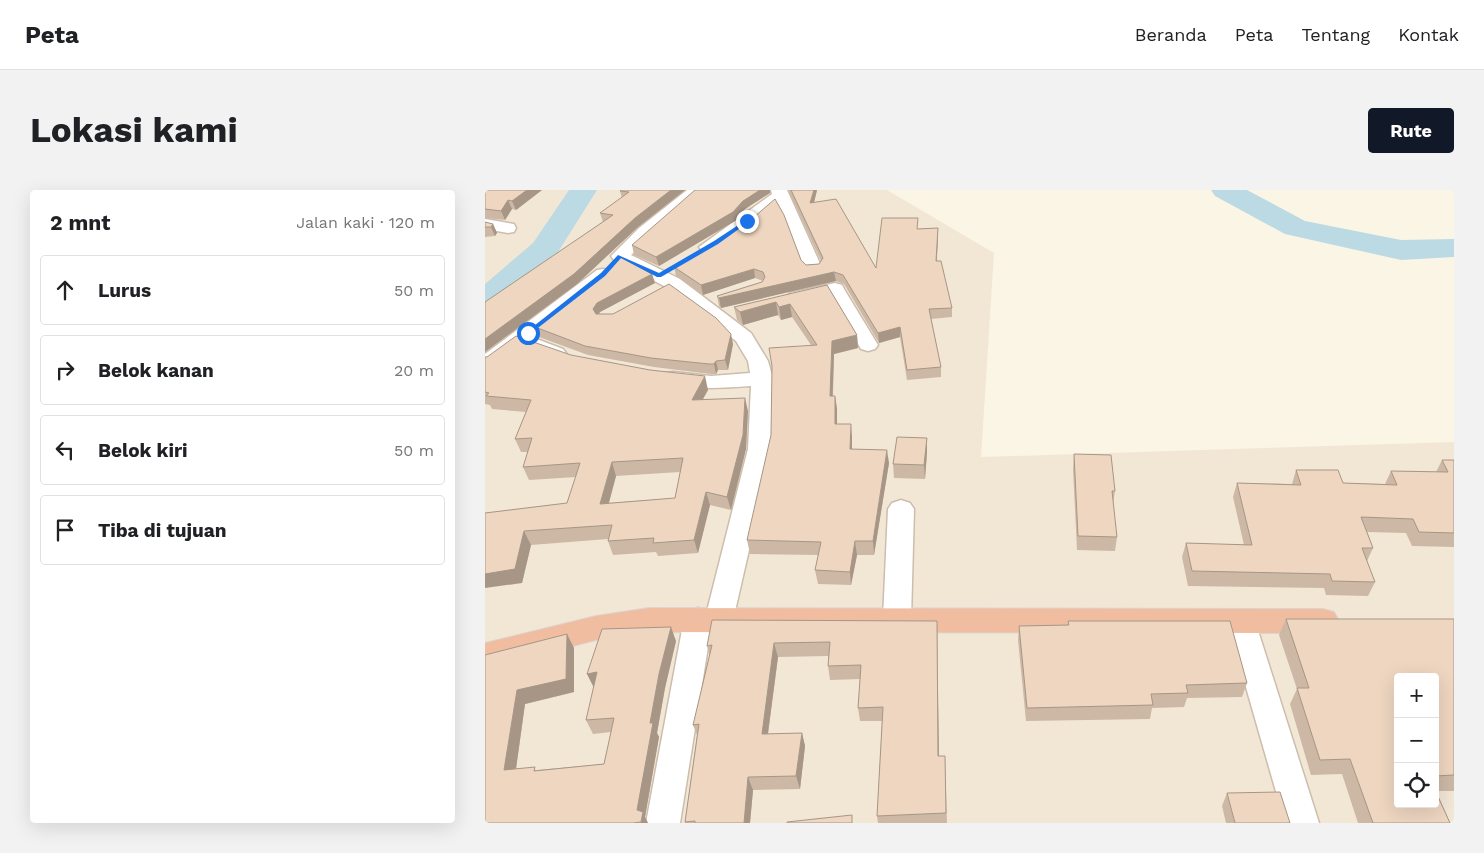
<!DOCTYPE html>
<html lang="id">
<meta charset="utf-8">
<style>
body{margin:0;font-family:"Work Sans",sans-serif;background:#f2f2f2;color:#202124}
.controls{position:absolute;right:15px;bottom:15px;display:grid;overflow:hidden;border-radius:5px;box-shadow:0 5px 20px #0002}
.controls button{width:45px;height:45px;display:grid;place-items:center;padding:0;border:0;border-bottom:1px solid #e0e0e0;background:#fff;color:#202124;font:25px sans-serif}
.stop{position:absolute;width:15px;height:15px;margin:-11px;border:4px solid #1a73e8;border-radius:50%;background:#fff}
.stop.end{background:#1a73e8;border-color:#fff;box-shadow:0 1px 5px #0008}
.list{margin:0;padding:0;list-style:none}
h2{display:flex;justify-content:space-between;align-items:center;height:65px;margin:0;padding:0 20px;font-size:21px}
h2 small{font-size:16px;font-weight:400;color:#757577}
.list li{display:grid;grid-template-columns:32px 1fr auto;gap:15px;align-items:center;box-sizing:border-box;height:70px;margin:0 10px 10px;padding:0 10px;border:1px solid #e0e0e0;border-radius:5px}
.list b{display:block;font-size:19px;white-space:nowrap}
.list em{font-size:16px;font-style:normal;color:#757577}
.icon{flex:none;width:28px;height:28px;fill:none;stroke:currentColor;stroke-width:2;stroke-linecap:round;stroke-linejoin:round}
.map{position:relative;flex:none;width:969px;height:633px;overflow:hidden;border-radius:5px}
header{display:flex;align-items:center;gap:30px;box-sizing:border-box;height:70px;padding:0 25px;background:#fff;border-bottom:1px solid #e0e0e0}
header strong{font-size:24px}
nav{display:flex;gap:28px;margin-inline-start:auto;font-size:18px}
.intro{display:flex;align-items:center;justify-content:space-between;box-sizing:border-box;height:120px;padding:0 30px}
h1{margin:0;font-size:35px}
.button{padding:12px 22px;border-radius:5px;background:#111827;color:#fff;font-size:18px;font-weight:700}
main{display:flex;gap:30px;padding:0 30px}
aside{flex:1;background:#fff;border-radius:5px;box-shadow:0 5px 20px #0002}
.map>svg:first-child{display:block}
.residential{fill:#f2e7d5;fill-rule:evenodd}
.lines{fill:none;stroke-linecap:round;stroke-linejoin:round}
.river{fill:#bcdae3;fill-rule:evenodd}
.street-casing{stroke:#ccbdad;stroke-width:3}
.highway-casing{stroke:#dbd5d1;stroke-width:2}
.street{fill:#fff;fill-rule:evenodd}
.highway{fill:#f1bda1;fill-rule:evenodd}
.wall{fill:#cdb8a5;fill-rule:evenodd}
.shaded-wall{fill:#a79686}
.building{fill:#eed6c0;stroke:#a79686;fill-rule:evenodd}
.route{fill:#1a73e8}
</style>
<header>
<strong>Peta</strong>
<nav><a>Beranda</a><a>Peta</a><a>Tentang</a><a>Kontak</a></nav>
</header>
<div class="intro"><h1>Lokasi kami</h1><a class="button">Rute</a></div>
<main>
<aside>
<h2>2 mnt<small>Jalan kaki · 120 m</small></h2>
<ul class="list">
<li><svg class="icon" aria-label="ahead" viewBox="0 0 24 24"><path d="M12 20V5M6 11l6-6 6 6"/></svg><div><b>Lurus</b></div><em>50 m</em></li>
<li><svg class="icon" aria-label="right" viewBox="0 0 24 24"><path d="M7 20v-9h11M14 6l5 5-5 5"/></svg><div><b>Belok kanan</b></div><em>20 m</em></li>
<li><svg class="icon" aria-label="left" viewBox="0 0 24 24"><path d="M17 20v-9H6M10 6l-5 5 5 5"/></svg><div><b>Belok kiri</b></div><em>50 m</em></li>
<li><svg class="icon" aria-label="arrive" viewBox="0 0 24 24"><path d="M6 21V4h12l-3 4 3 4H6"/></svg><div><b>Tiba di tujuan</b></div></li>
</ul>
</aside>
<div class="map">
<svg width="969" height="633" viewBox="0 0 969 633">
<rect width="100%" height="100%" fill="#fbf5e6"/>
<path class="residential" d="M0,0h402l107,63 -13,204 473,-15v381h-969zM913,487h37v127h-37z"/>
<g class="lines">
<g class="river">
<polygon points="84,0 112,0 70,67 12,119 0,122 0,94 48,53"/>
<polygon points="726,0 762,0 820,31 916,50 969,49 969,67 916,70 800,44 730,6"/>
</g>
<defs>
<g id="street">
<path d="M202,0h18l-74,65 49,24 71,54 17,28 5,18 -1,70 -39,171 -4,8 -10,3 -8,-3 -31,195h-34l38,-204 4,-8 10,-3 9,3 41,-162 3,-63c-29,2 -57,4 -86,-3l-3,-5 3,-5 8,-1 38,4 39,-3 -2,-12 -12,-20 -70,-54 -52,-27 -3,-4 28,-28z"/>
<polygon points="286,0 302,0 337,78 334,82 322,82 319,78 302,33 292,15 273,29 263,40 229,61 217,61 214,57 287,4"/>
<polygon points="0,29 29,34 31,38 29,42 23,43 0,39"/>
<polygon points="118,79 124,80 127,84 124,88 49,148 78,159 81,163 78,167 71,169 35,157 7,178 0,180 0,164 112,80"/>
<polygon points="350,93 357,95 359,99 393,155 390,159 383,161 376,159 345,106 312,113 305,111 303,107 305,103"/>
<polygon points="416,310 425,313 429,319 426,429 422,437 412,440 402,437 398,429 403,319 407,313"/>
<polygon points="756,420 766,423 770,431 834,633 800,633 742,431 746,423"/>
</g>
<polygon id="highway" points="164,418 838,419 849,422 854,431 849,440 838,443 164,442 111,450 0,479 0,453 111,426"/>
</defs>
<use href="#street" class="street-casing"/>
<use href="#highway" class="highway-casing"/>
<use href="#street" class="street"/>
<use href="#highway" class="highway"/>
</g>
<g class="wall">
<polygon points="0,0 57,0 31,20 27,19 20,30 0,28"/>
<polygon points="136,0 200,0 153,37 92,94 0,162 0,112 118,32 115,23 137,8 135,1"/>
<polygon points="303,0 332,0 329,12 391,78 433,39 453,38 452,71 467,118 467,127 446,129 456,177 456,187 422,190 415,147 394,153 359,94 351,91 236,118 234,116 232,106 277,92 278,91 270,88 218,105 191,86 189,77 316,70 321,75 334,74 336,71"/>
<polygon points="285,3 260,19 250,31 174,76 149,65 147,55"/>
<polygon points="0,32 8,34 12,43 10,46 0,47"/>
<polygon points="167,84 170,93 115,122 114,124 248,154 243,180 233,180 231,184 226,184 169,177 103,165 54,147 50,137"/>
<polygon points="342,95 372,145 373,158 349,164 348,206 350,206 352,219 352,234 367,247 367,259 404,273 389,365 372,365 366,395 333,394 330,380 333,365 265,364 262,350 326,155 307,127 296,130 293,125 258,135 252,130 249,117"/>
<path d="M86,165l137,35 -5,9 45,12 -2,38 -15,61 -21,-5 -12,48 -40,3 -2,-4 -43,3 -5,-14v-2l-77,6 -9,38 -37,-70 82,-10 9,-26 -47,3 -6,-13 5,-15h-7l-6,-13 11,-27 -34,-3 -2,-4 -5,-1v-47zM195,282l-5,26 -66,5 7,-27z"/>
<polygon points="442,248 442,262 440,289 409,288 408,274"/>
<polygon points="589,264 630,301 628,314 632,347 630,361 592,360 588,279"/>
<polygon points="957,270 969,270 969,357 927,356 921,343 882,342 888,358 882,371 890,392 883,406 841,405 839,398 703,396 697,367 701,353 759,355 748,307 752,293 807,294 811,280 858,293 900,294 906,281 951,282"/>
<path d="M801,429h168v172h-18l14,32h-92l-16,-49 -31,1 -21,-71 7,-15 -18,-54zM913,487h37v127z"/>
<polygon points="452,431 454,566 460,566 462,633 393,633 392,626 397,531 375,531 373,518 375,489 345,490 343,476 343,466 293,467 283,544 317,543 320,556 315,599 268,600 265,633 200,633 200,632 212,545 208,535 225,466 222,456"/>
<polygon points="583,431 762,493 757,507 702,508 699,517 667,518 665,529 541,531 533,450 534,436 583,435"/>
<polygon points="82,444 89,458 89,502 40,514 31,579 52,580 119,574 126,542 108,544 101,530 109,497 102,484 191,451 180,498 172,543 174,547 160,627 163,633 0,633 0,465"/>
<polygon points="742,603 805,633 741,633 737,616"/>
</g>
<g class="shaded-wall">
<polygon points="42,0 57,0 31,20 27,11"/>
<polygon points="186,0 200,0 153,37 92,94 0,162 0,149 150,28"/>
<polygon points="275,0 285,0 285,3 260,19 250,31 174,76 171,67"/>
<polygon points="329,0 332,0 327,21 325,13"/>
<polygon points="23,10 27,19 20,30 16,21"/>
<polygon points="8,34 12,43 10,46 6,37"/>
<polygon points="453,38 453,48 451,80 451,71"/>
<polygon points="269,79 270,88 218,105 216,95"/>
<polygon points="349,82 351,91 236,118 234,108"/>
<polygon points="167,84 170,93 115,122 111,128 108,119 112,113"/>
<polygon points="291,112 293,125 258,135 255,122"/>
<polygon points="305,114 307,127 296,130 294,117"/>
<polygon points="415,137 415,147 394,153 393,143"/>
<polygon points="246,144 248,154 243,180 240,170"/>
<polygon points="372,145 373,158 349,164 347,220 345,206 347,151"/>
<polygon points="231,171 233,180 231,184 229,174"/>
<polygon points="220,186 223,200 210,223 207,210"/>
<polygon points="350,206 352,219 352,248 350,234"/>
<polygon points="260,208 263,221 261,259 246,320 242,307"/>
<polygon points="366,234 367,247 367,273 365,259"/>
<polygon points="442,248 442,262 440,289 439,275"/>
<polygon points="402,260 404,273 389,365 388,351"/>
<polygon points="127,272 131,286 120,327 115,314"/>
<polygon points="221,302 225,315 213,363 209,350"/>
<polygon points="39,341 46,355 37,393 0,398 0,384"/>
<polygon points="370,351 372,365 366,395 365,382"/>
<polygon points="452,431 452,445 454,580 453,566"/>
<polygon points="186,437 191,451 180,498 172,543 174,547 160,627 163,633 156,633 152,620 165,533 174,484"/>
<polygon points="82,444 89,458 89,502 40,514 29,593 19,580 32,500"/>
<polygon points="289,453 293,467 281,558 277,544"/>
<polygon points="112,482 109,498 102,484"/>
<polygon points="317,543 320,556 315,599 311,586"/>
<polygon points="263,587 268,600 265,633 259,633"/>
</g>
<g class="building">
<polygon points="0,0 42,0 27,11 23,10 16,21 0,19"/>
<polygon points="136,0 186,0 150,28 89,84 0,149 0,112 128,25 115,23 144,2 135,1"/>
<polygon points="210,0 275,0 258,11 248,22 171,67 147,55"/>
<polygon points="306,0 329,0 325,13 351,9 391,78 397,28 433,28 432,39 453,38 451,71 456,71 467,118 444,119 456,177 422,180 415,137 393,143 358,85 349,82 234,108 232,106 277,92 280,87 278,82 269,79 216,95 189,77 262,33 290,9 299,25 316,70 321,75 334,74 338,68"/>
<polygon points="0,32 8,34 6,37 0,37"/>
<polygon points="135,67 167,84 112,113 108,119 111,124 128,124 184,94 231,128 246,144 240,170 231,171 229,174 224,174 166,168 100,156 50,137 105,95"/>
<polygon points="342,95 372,145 347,151 345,206 350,206 350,234 366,234 365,259 402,260 388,351 370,351 365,382 330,380 336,352 262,350 286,245 287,176 284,158 332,155 305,114 294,117 291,112 255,122 249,117"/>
<path d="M31,146l55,19 79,15 55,6 -13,24 53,-2 -2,37 -16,62 -21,-5 -12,48 -41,3 1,-5 -46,3 4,-16 -88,6 -9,38 -30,5v-61l82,-10 13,-40 -57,4 9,-29 -17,1 16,-39 -45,-4 3,-3 -4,-1v-35h2zM198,268l-8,40 -75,6 12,-42z"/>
<polygon points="412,247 442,248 439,275 408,274"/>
<polygon points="589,264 626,265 630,301 627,301 632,347 593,346"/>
<polygon points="957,270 969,270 969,343 934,342 928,329 876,327 888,358 877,358 890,392 847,391 845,384 707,381 701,353 767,355 752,293 816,295 811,280 853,280 858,293 912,295 906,281 963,282"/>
<polygon points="801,429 969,429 969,585 950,586 950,487 913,487 913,614 950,614 950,600 965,633 888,633 865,569 835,570 812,498 824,498"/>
<polygon points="227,430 452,431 453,566 460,566 461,623 392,626 398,517 373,518 376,475 343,476 345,452 289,453 277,544 317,543 311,586 263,587 259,633 210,633 210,631 200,632 214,534 208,535 227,455 222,456"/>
<polygon points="583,431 745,431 762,493 701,495 703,503 666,504 668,515 542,518 534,436 584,435"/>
<polygon points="186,437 174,484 165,533 168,533 152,620 158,622 156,632 148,633 0,633 0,465 82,444 81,489 32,500 19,580 50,577 49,581 119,574 129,528 101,530 112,482 102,484 117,439"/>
<polygon points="795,602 805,633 750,633 742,603"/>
<polygon points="367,625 367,633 302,633 302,632"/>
</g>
<polygon class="route" points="261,30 265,31 233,54 176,87 172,87 136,68 120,86 45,144 40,143 116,83 133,65 174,83 229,51"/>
</svg>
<div class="controls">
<button>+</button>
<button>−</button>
<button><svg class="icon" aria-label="locate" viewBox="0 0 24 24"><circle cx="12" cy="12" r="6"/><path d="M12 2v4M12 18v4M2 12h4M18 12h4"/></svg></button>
</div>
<div class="stop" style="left:43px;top:143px"></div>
<div class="stop end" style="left:262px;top:31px"></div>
</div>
</main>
